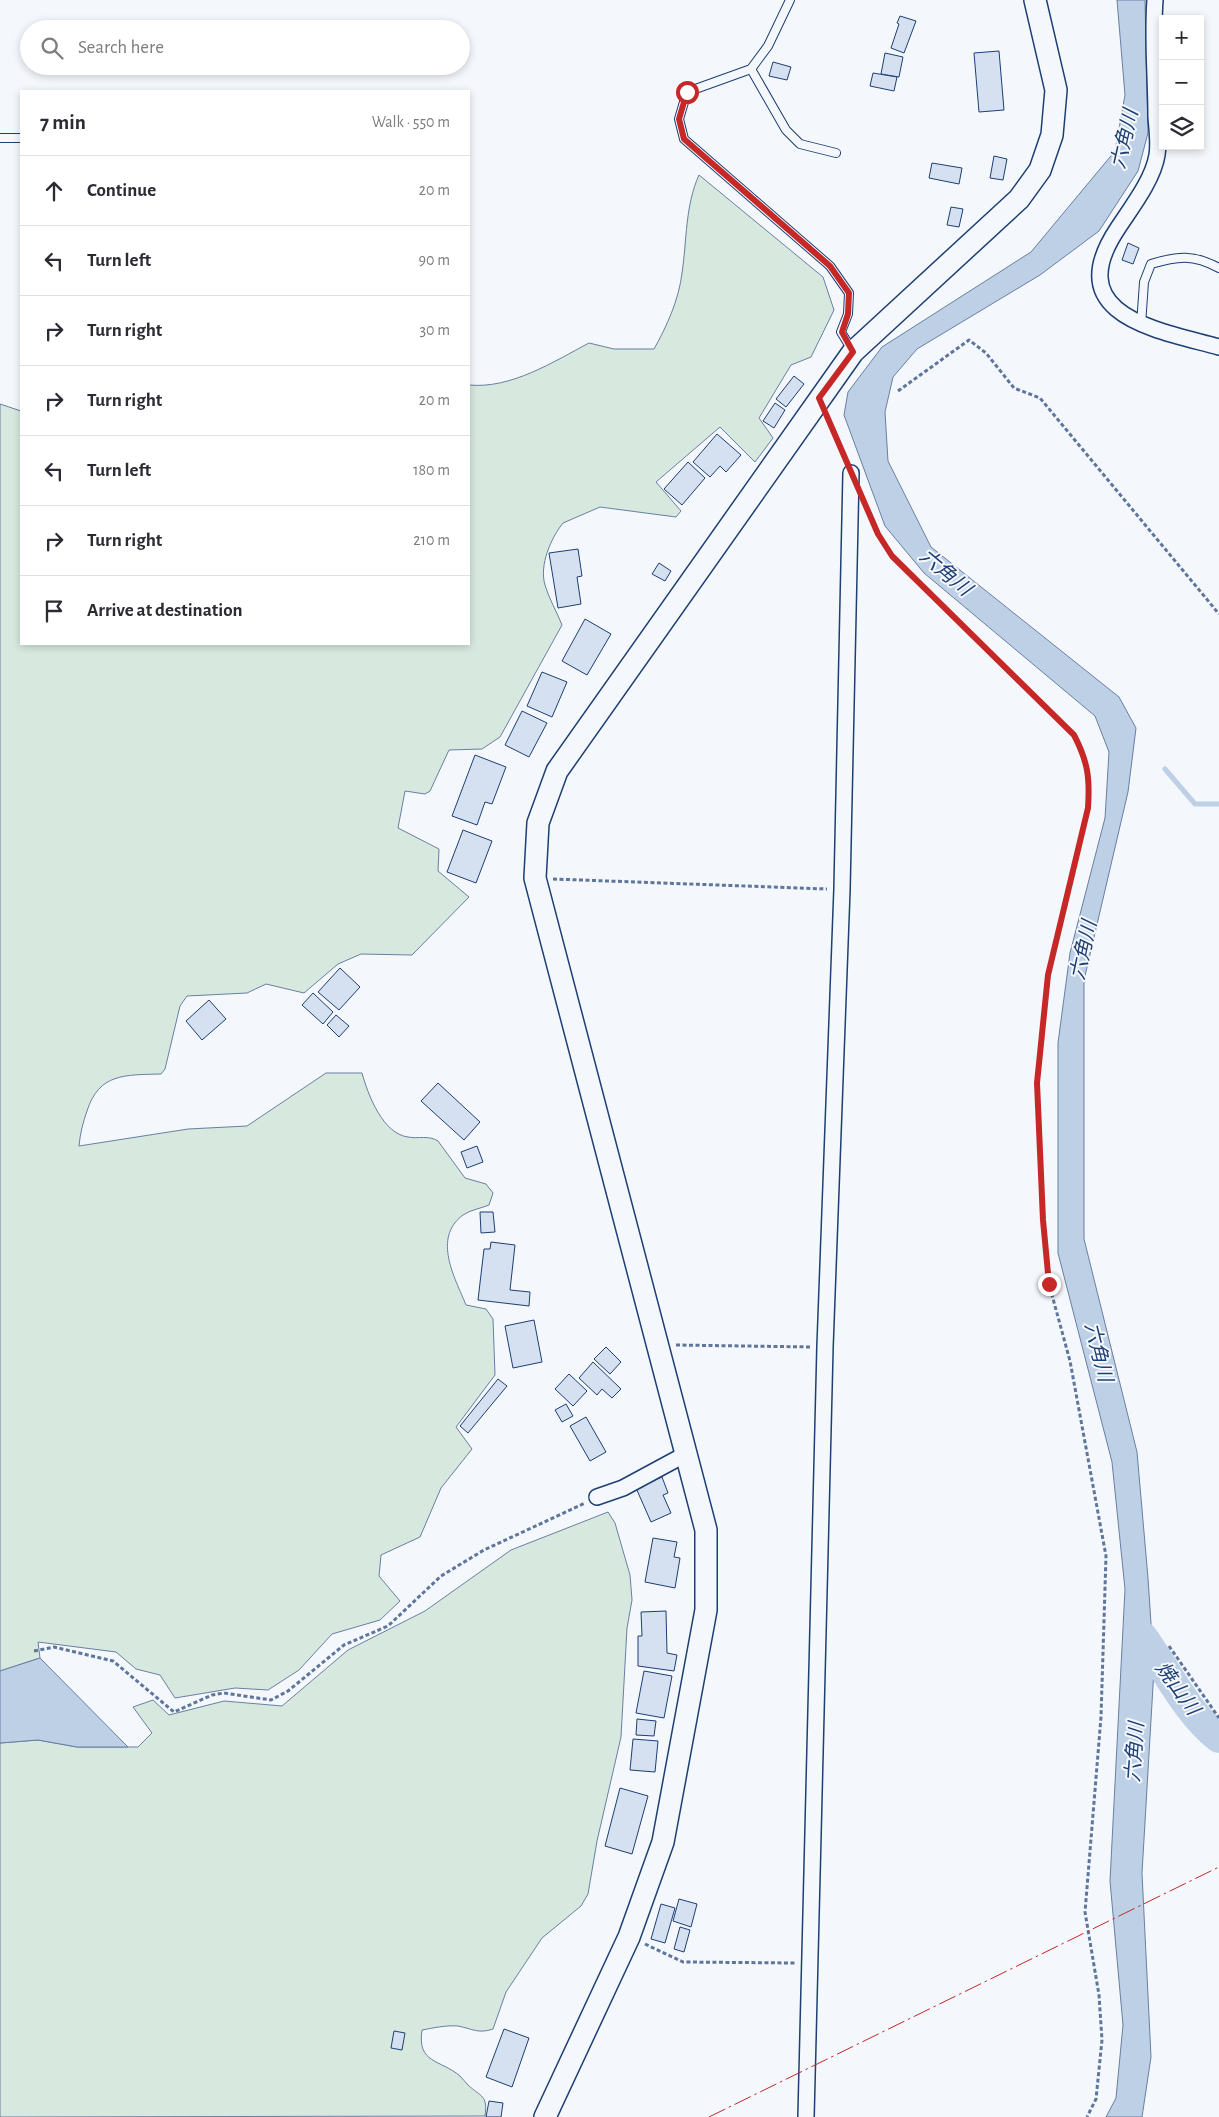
<!DOCTYPE html>
<meta charset="utf-8">
<style>
body{margin:0;font-family:"Alegreya Sans","Noto Sans JP",sans-serif;background:#f7f7f7;color:#2b2b33}
.controls{position:absolute;right:15px;top:15px;display:grid;overflow:hidden;border-radius:0px;box-shadow:0 2px 8px #0003}
.controls button{width:45px;height:45px;display:grid;place-items:center;padding:0;border:0;border-bottom:1px solid #e1e1e2;background:#fff;color:#2b2b33;font:25px sans-serif}
.stop{position:absolute;width:15px;height:15px;margin:-11px;border:4px solid #c62828;border-radius:50%;background:#fff}
.stop.end{background:#c62828;border-color:#fff;box-shadow:0 1px 5px #0008}
.list{margin:0;padding:0;list-style:none}
h2{display:flex;justify-content:space-between;align-items:center;height:65px;margin:0;padding:0 20px;font-size:21px}
h2 small{font-size:16px;font-weight:400;color:#7c7c81}
.list li{display:grid;grid-template-columns:32px 1fr auto;gap:15px;align-items:center;box-sizing:border-box;height:70px;padding:0 20px;border-top:1px solid #e1e1e2}
.list b{display:block;font-size:19px;white-space:nowrap}
.list em{font-size:16px;font-style:normal;color:#7c7c81}
.icon{flex:none;width:28px;height:28px;fill:none;stroke:currentColor;stroke-width:2;stroke-linecap:round;stroke-linejoin:round}
.map{position:relative;flex:none;width:1219px;height:2117px;overflow:hidden}
.search{position:absolute;background:#fff;box-shadow:0 2px 8px #0003;left:20px;top:20px;width:450px;height:55px;display:flex;align-items:center;gap:12px;box-sizing:border-box;padding:0 18px;border-radius:28px;color:#7c7c81;font-size:19px}
.panel{position:absolute;background:#fff;box-shadow:0 2px 8px #0003;left:20px;top:90px;width:450px;height:555px;border-radius:0px}
.map>svg:first-child{display:block}
.green{fill:#d7e8df;stroke:#687fa3}
.water{fill:#bed0e5;stroke:#687fa3}
.lines{fill:none;stroke-linecap:round;stroke-linejoin:round}
.stream{stroke:#bed0e5;stroke-width:5}
.river{stroke:#bed0e5;stroke-width:30}
.building{fill:#d5e0f0;stroke:#1d3f73}
.lane-casing{stroke:#1d3f73;stroke-width:10}
.street-casing{stroke:#1d3f73;stroke-width:18}
.secondary-casing{stroke:#1d3f73;stroke-width:24}
.path{stroke:#5e769c;stroke-width:3;stroke-dasharray:4 2.5;stroke-linecap:butt}
.lane{stroke:#f4f7fb;stroke-width:8}
.street{stroke:#f4f7fb;stroke-width:15}
.secondary{stroke:#f4f7fb;stroke-width:21}
.power{stroke:#c62828;stroke-width:1;stroke-dasharray:18 4 2.5 4;stroke-linecap:butt}
.route{stroke:#c62828;stroke-width:6}
.labels{text-anchor:middle;stroke-width:4;stroke-linejoin:round;paint-order:stroke}
.water-label{font-size:20px;font-style:italic;fill:#1d3f73;stroke:#f4f7fb}
</style>
<div class="map">
<svg width="1219" height="2117" viewBox="0 0 1219 2117">
<rect width="100%" height="100%" fill="#f4f7fb"/>
<g class="green">
<path d="M699,175l124,102 11,33 -23,47 -20,8 -32,53 14,20 -18,24 -35,-35 -64,55 25,29 -5,6 -76,-10 -37,16c-12,15 -24,42 -18,62 4,14 12,27 17,40l-62,112 -18,12 -33,1 -19,41 -5,3 -20,-3 -7,37 41,21 -1,22 31,26 -57,58 -51,-1 -23,10 -34,29 -38,-9 -19,9 -60,3 -7,10 -15,63 -4,5c-36,1 -62,-1 -74,37 -4,11 -7,23 -8,35l109,-17 59,-3 79,-53h36c6,22 21,61 46,64 10,2 21,-2 30,4l27,37 21,6 7,9 -4,12c-7,3 -19,5 -26,10 -31,23 -8,63 3,90l20,4 7,10 2,56 -39,52 16,22 -31,39 -21,49 -39,18 -2,21 21,25 -20,19 -48,14 -33,36 -31,20 -33,-2 -60,10 -15,-23 -24,-6 -20,-17 -78,-10 2,16 -40,13v-1267l21,7v233h448v-259c42,4 84,-23 120,-42l25,6h40c13,-23 25,-50 28,-76 5,-33 3,-67 17,-98z"/>
<path d="M608,1512l7,11 15,52 2,25 -5,28 -6,109 -24,104 -9,53 -7,12 -39,32 -36,54 -13,37c-15,5 -20,0 -35,-3 -12,-1 -25,2 -36,4 -5,34 18,29 38,46 3,3 5,6 8,9 13,12 20,10 17,31l-485,1v-374l38,-3 39,7h61l14,-14 -19,-26 20,-7 16,15 55,-14 58,5 66,-56 77,-39 86,-61z"/>
</g>
<g class="water">
<polygon points="1117,0 1145,0 1148,133 1138,171 1099,231 1040,275 917,349 893,377 885,412 888,461 931,547 1119,697 1136,728 1128,792 1084,980 1084,1239 1137,1452 1148,1578 1154,1669 1142,1873 1151,2057 1142,2117 1106,2117 1116,2098 1123,2025 1110,1881 1125,1589 1112,1462 1058,1253 1058,1043 1070,953 1105,818 1109,752 1095,716 924,573 885,526 844,415 848,392 882,347 1031,252 1115,151 1125,95"/>
<polygon points="40,1658 128,1747 77,1747 38,1740 0,1743 0,1671"/>
</g>
<g class="lines">
<polyline class="stream" points="1165,769 1195,804 1219,804"/>
<path class="river" d="M1142,1636c25,34 43,75 77,102"/>
</g>
<g class="building">
<polygon points="900,16 916,21 904,53 891,48 899,24 897,23"/>
<polygon points="999,51 1004,110 979,112 974,53"/>
<polygon points="885,53 903,57 899,77 881,74"/>
<polygon points="773,62 791,67 787,80 769,76"/>
<polygon points="873,73 897,77 894,91 870,86"/>
<polygon points="994,156 1007,159 1003,180 990,178"/>
<polygon points="932,163 962,168 959,184 929,178"/>
<polygon points="951,207 963,209 959,227 947,225"/>
<polygon points="1128,243 1139,248 1133,264 1122,260"/>
<polygon points="794,376 804,384 786,407 776,399"/>
<polygon points="775,403 785,410 774,428 763,421"/>
<polygon points="717,434 741,455 726,472 720,466 710,477 693,462"/>
<polygon points="688,462 705,478 682,505 664,489"/>
<polygon points="578,549 582,576 577,577 581,604 558,608 549,553"/>
<polygon points="659,563 671,571 665,581 652,574"/>
<polygon points="585,619 611,634 587,675 562,661"/>
<polygon points="542,672 567,682 552,717 527,706"/>
<polygon points="522,711 547,723 529,757 505,745"/>
<polygon points="475,755 506,767 492,804 485,802 477,825 452,816"/>
<polygon points="463,830 492,841 476,883 447,872"/>
<polygon points="340,968 360,987 339,1010 318,992"/>
<polygon points="313,993 333,1012 323,1024 302,1005"/>
<polygon points="209,1000 226,1019 202,1040 186,1021"/>
<polygon points="336,1015 349,1026 339,1037 327,1025"/>
<polygon points="438,1083 480,1122 464,1140 421,1101"/>
<polygon points="477,1146 483,1162 467,1168 461,1152"/>
<polygon points="480,1212 493,1212 495,1232 481,1233"/>
<polygon points="491,1242 515,1245 510,1290 530,1292 529,1306 478,1300 484,1249 490,1249"/>
<polygon points="534,1320 542,1362 513,1368 505,1326"/>
<polygon points="606,1347 621,1362 610,1374 594,1359"/>
<polygon points="593,1362 621,1389 612,1398 602,1389 597,1395 579,1378"/>
<polygon points="569,1374 587,1391 573,1406 555,1389"/>
<polygon points="498,1379 507,1386 468,1433 460,1426"/>
<polygon points="566,1404 573,1416 562,1422 555,1410"/>
<polygon points="586,1417 606,1452 590,1461 570,1426"/>
<polygon points="662,1477 668,1493 663,1495 671,1513 651,1522 636,1488"/>
<polygon points="653,1538 677,1542 674,1557 680,1558 675,1588 645,1582"/>
<polygon points="666,1611 667,1653 677,1655 674,1671 638,1666 638,1636 642,1636 641,1612"/>
<polygon points="644,1671 672,1676 664,1718 636,1713"/>
<polygon points="637,1719 656,1721 654,1736 636,1735"/>
<polygon points="633,1739 658,1741 655,1772 630,1770"/>
<polygon points="620,1788 648,1796 632,1854 605,1846"/>
<polygon points="679,1899 697,1904 691,1927 673,1921"/>
<polygon points="661,1904 675,1908 665,1943 651,1939"/>
<polygon points="680,1927 690,1930 684,1952 674,1949"/>
<polygon points="504,2029 529,2038 512,2087 486,2077"/>
<polygon points="394,2031 405,2033 402,2050 391,2048"/>
<polygon points="489,2101 503,2103 501,2117 486,2117"/>
</g>
<g class="lines">
<defs>
<g id="lane">
<polyline points="790,0 768,46 751,69 687,92 679,119 684,139 830,266 849,293 848,314 841,332 852,350"/>
<polyline points="751,69 786,130 800,144 836,153"/>
<polyline points="0,138 21,138"/>
<path d="M1141,325l3,-43 7,-18c27,-8 42,-10 68,4"/>
</g>
<g id="street">
<path d="M1155,0c-3,38 1,79 1,117 1,12 3,27 1,38 -4,25 -26,53 -39,73 -59,88 40,102 101,119"/>
<polyline points="597,1497 623,1488 686,1454"/>
<polyline points="806,2117 825,1347 842,889 851,473"/>
</g>
<polyline id="secondary" points="545,2117 629,1937 663,1842 706,1610 706,1530 535,878 538,823 557,771 853,352 1019,199 1040,170 1052,135 1056,90 1035,0"/>
</defs>
<use href="#lane" class="lane-casing"/>
<use href="#street" class="street-casing"/>
<use href="#secondary" class="secondary-casing"/>
<g class="path">
<polyline points="898,391 969,340 986,353 1014,388 1040,398 1219,614"/>
<polyline points="828,418 845,461"/>
<path d="M866,508l11,26 15,22 183,179c13,27 15,43 13,74l-39,166 -12,108 6,137 6,64 21,77 36,195 -5,161 -16,195 14,83 3,45 -6,59 -9,18"/>
<polyline points="553,879 827,889"/>
<polyline points="676,1345 812,1347"/>
<polyline points="1169,1646 1219,1718"/>
<polyline points="34,1651 54,1647 113,1661 174,1712 212,1695 224,1693 271,1700 288,1691 344,1645 388,1626 441,1576 484,1550 585,1503"/>
<polyline points="645,1944 683,1962 795,1963"/>
</g>
<use href="#lane" class="lane"/>
<use href="#street" class="street"/>
<use href="#secondary" class="secondary"/>
<polyline class="power" points="709,2117 1219,1867"/>
</g>
<g class="lines">
<path class="route" d="M687,92l-8,27 5,20 146,127 19,27 -1,21 -6,18 11,20 -34,46 59,136 14,22 182,179c14,27 16,43 14,73l-40,167 -11,108 6,137 6,64"/>
</g>
<g class="labels">
<g class="water-label">
<text transform="translate(1124 139) rotate(-77)" y="7">六角川</text>
<text transform="translate(946 572) rotate(40)" y="7">六角川</text>
<text transform="translate(1083 950) rotate(-78)" y="7">六角川</text>
<text transform="translate(1099 1352) rotate(76)" y="7">六角川</text>
<text transform="translate(1178 1688) rotate(54)" y="7">焼山川</text>
<text transform="translate(1134 1752) rotate(-86)" y="7">六角川</text>
</g>
</g>
</svg>
<div class="controls">
<button>+</button>
<button>−</button>
<button><svg class="icon" aria-label="layers" viewBox="0 0 24 24"><path d="M12 4l9 5-9 5-9-5zM3 14l9 5 9-5"/></svg></button>
</div>
<div class="stop" style="left:687px;top:92px"></div>
<div class="stop end" style="left:1049px;top:1284px"></div>
<div class="search"><svg class="icon" aria-label="search" viewBox="0 0 24 24"><circle cx="10" cy="10" r="6"/><path d="M15 15l6 6"/></svg>Search here</div>
<section class="panel">
<h2>7 min<small>Walk · 550 m</small></h2>
<ul class="list">
<li><svg class="icon" aria-label="ahead" viewBox="0 0 24 24"><path d="M12 20V5M6 11l6-6 6 6"/></svg><div><b>Continue</b></div><em>20 m</em></li>
<li><svg class="icon" aria-label="left" viewBox="0 0 24 24"><path d="M17 20v-9H6M10 6l-5 5 5 5"/></svg><div><b>Turn left</b></div><em>90 m</em></li>
<li><svg class="icon" aria-label="right" viewBox="0 0 24 24"><path d="M7 20v-9h11M14 6l5 5-5 5"/></svg><div><b>Turn right</b></div><em>30 m</em></li>
<li><svg class="icon" aria-label="right" viewBox="0 0 24 24"><path d="M7 20v-9h11M14 6l5 5-5 5"/></svg><div><b>Turn right</b></div><em>20 m</em></li>
<li><svg class="icon" aria-label="left" viewBox="0 0 24 24"><path d="M17 20v-9H6M10 6l-5 5 5 5"/></svg><div><b>Turn left</b></div><em>180 m</em></li>
<li><svg class="icon" aria-label="right" viewBox="0 0 24 24"><path d="M7 20v-9h11M14 6l5 5-5 5"/></svg><div><b>Turn right</b></div><em>210 m</em></li>
<li><svg class="icon" aria-label="arrive" viewBox="0 0 24 24"><path d="M6 21V4h12l-3 4 3 4H6"/></svg><div><b>Arrive at destination</b></div></li>
</ul>
</section>
</div>
